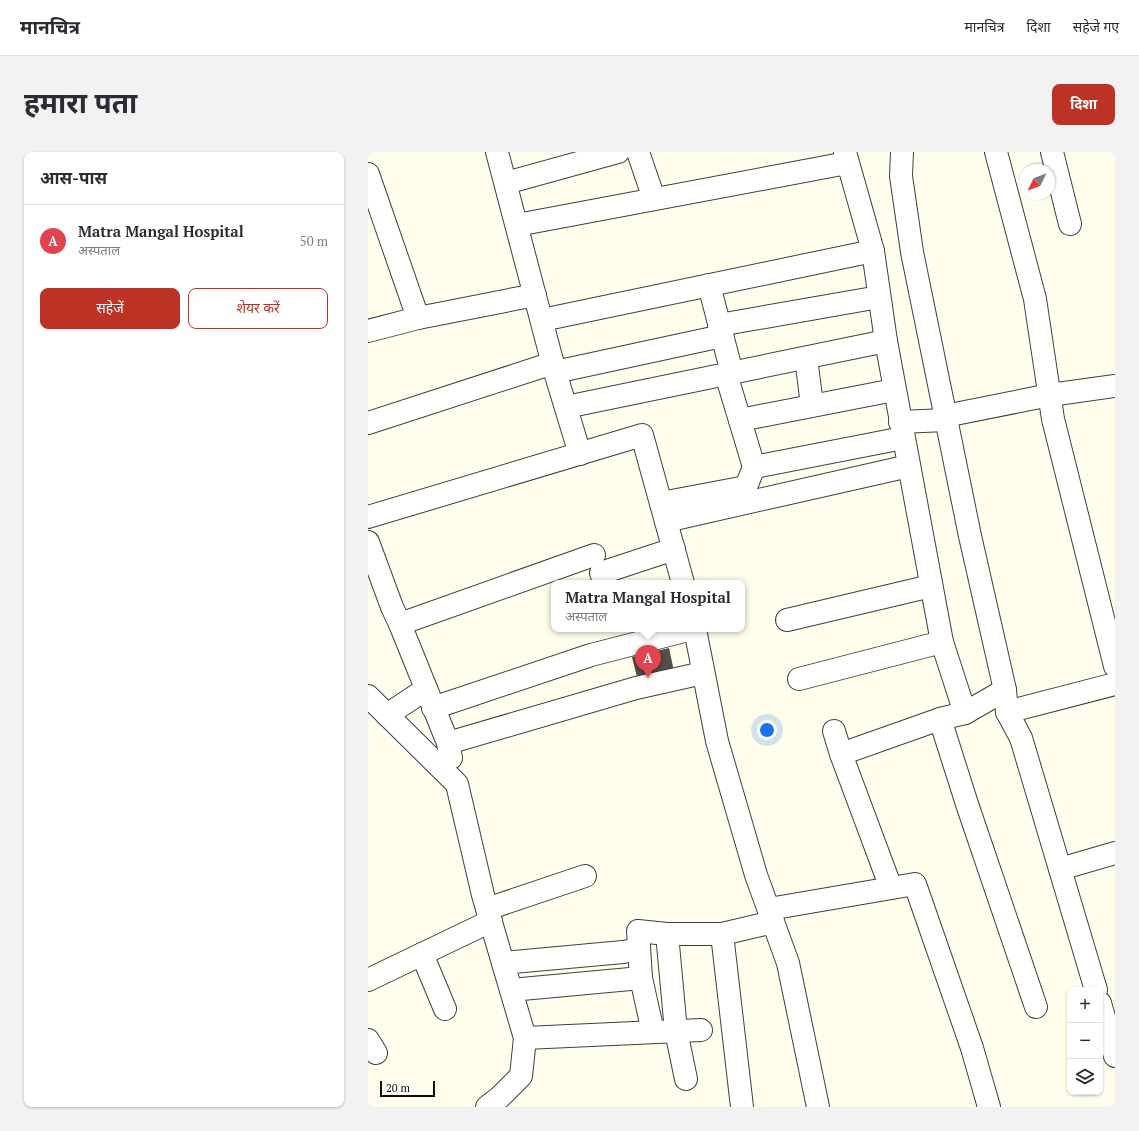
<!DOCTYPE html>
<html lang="hi">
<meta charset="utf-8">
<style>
body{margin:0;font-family:"PT Serif","Noto Sans Devanagari",serif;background:#f2f2f3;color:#2b2b33}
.controls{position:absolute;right:12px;bottom:12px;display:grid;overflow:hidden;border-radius:8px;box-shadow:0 1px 3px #0004}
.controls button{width:36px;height:36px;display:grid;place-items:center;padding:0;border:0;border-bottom:1px solid #e1e1e2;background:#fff;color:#2b2b33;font:20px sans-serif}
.compass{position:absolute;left:651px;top:12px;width:36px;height:36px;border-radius:50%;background:#fff;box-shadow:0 1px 3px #0004;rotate:227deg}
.scale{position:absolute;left:12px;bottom:10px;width:55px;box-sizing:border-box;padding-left:4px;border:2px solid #0c0c0c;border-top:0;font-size:11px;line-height:14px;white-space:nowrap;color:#0c0c0c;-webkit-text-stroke:3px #fff;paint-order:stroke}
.you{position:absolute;left:399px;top:578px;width:14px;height:14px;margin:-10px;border:3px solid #fff;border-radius:50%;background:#1a73e8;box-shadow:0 0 0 6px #1a73e833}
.badge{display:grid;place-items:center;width:26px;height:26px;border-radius:50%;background:#bc3325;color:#fff;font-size:13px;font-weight:700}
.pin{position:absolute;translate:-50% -33px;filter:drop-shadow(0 1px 2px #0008)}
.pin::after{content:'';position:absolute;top:21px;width:14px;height:12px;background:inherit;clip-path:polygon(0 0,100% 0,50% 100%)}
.popup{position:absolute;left:183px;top:428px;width:194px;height:52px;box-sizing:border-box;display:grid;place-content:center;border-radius:8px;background:#fff;filter:drop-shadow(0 1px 3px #0005);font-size:13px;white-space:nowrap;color:#7c7c81}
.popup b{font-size:15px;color:#2b2b33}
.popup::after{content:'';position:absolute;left:50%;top:100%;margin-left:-8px;border:8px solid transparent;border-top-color:#fff}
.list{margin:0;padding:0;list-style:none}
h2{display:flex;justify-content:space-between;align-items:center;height:52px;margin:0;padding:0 16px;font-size:17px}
h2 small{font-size:13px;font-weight:400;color:#7c7c81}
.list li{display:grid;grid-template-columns:26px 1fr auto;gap:12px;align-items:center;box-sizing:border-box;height:72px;padding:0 16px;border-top:1px solid #e1e1e2}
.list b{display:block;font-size:15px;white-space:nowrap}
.list p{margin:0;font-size:13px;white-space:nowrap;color:#7c7c81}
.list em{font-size:13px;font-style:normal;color:#7c7c81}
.actions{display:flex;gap:8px;padding:12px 16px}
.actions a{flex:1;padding:9px 0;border:1px solid #bc3325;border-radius:8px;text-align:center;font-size:14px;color:#bc3325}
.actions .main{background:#bc3325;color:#fff}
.icon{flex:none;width:22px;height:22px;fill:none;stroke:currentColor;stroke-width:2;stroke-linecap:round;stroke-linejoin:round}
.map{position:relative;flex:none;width:747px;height:955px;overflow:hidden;border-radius:8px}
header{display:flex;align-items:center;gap:24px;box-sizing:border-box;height:56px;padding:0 20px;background:#fff;border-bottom:1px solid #e1e1e2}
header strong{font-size:19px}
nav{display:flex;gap:22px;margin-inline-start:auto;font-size:14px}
.intro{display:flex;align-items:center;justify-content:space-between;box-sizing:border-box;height:96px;padding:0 24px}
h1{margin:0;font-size:28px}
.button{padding:10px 18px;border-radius:8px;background:#bc3325;color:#fff;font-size:14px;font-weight:700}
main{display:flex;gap:24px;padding:0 24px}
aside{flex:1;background:#fff;border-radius:8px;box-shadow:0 1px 3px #0004}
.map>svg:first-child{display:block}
.building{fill:#554f49}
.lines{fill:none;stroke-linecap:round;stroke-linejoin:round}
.street-casing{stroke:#3f3f3f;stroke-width:24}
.street{stroke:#fff;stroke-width:22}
</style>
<header>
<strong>मानचित्र</strong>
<nav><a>मानचित्र</a><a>दिशा</a><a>सहेजे गए</a></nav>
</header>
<div class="intro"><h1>हमारा पता</h1><a class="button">दिशा</a></div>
<main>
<aside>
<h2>आस-पास<small></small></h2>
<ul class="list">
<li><span class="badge" style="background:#e0444e">A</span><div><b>Matra Mangal Hospital</b><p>अस्पताल</p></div><em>50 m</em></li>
</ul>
<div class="actions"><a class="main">सहेजें</a><a>शेयर करें</a></div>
</aside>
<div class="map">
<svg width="747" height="955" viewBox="0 0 747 955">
<rect width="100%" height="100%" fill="#fffeec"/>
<polygon class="building" points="301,496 307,524 271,533 264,505"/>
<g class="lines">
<defs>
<g id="street">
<polyline points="129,0 187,220 212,302"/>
<polyline points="270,0 286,47"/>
<polyline points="534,0 533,24 544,100 602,384 637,538 639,560 653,586 728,838"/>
<polyline points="628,0 667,147 685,267 747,514"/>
<polyline points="684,0 702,72"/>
<polyline points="0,22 50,166"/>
<polyline points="138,31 250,0"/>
<polyline points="149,73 479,11"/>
<polyline points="341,133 364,221"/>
<polyline points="174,168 505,99"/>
<polyline points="351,173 511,145"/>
<polyline points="0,179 50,166 167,143"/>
<polyline points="438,206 444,253"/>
<polyline points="187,220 354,184"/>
<polyline points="358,222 386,315"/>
<polyline points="198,255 518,189"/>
<polyline points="577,264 682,243 747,234"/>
<polyline points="372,268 526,238"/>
<polyline points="532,270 578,268"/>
<polyline points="0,271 185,211"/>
<polyline points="293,351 378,335 386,315 535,286"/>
<polyline points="0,365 274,283 315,431"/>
<polyline points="298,369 541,314"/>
<polyline points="0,390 24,455 32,472 80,591 83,606"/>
<polyline points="233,421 306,397"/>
<polyline points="419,468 563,434"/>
<polyline points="32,472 226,403"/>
<polyline points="327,477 349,589 388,723 420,811 450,955"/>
<polyline points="431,527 574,490"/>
<polyline points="0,544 89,632 115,743 157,886 153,924 132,945 119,955"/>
<polyline points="65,556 223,503 324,477"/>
<polyline points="639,560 747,532"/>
<polyline points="597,561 637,538"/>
<polyline points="19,563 58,537"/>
<polyline points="572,567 599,652 668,855"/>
<polyline points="466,579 473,602 523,736"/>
<polyline points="80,591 268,536 335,521"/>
<polyline points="473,602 572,567 597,561 574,490 518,189 505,99 477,0"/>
<polyline points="692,717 747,701"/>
<polyline points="119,757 217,724"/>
<polyline points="401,757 547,732 604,896 621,955"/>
<polyline points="299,782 308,879 318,927"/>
<polyline points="354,782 374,955"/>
<polyline points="54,802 77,857"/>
<polyline points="135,811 255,800 271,797"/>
<polyline points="0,828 123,769"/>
<polyline points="143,838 273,826"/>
<polyline points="732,851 747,904"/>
<polyline points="285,880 273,826 270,779 299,782 354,782 405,770"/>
<polyline points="157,886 333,878"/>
<polyline points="0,888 8,901"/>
</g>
</defs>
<use href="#street" class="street-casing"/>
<use href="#street" class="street"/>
</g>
</svg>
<div class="controls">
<button>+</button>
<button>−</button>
<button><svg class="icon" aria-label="layers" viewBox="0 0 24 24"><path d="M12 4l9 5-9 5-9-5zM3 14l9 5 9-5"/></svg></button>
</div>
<svg class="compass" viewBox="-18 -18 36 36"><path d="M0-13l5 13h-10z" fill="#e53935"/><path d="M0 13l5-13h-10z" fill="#7c7c81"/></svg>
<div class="scale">20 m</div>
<div class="you"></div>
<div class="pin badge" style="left:280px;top:526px;background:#e0444e">A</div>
<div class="popup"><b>Matra Mangal Hospital</b>अस्पताल</div>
</div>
</main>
